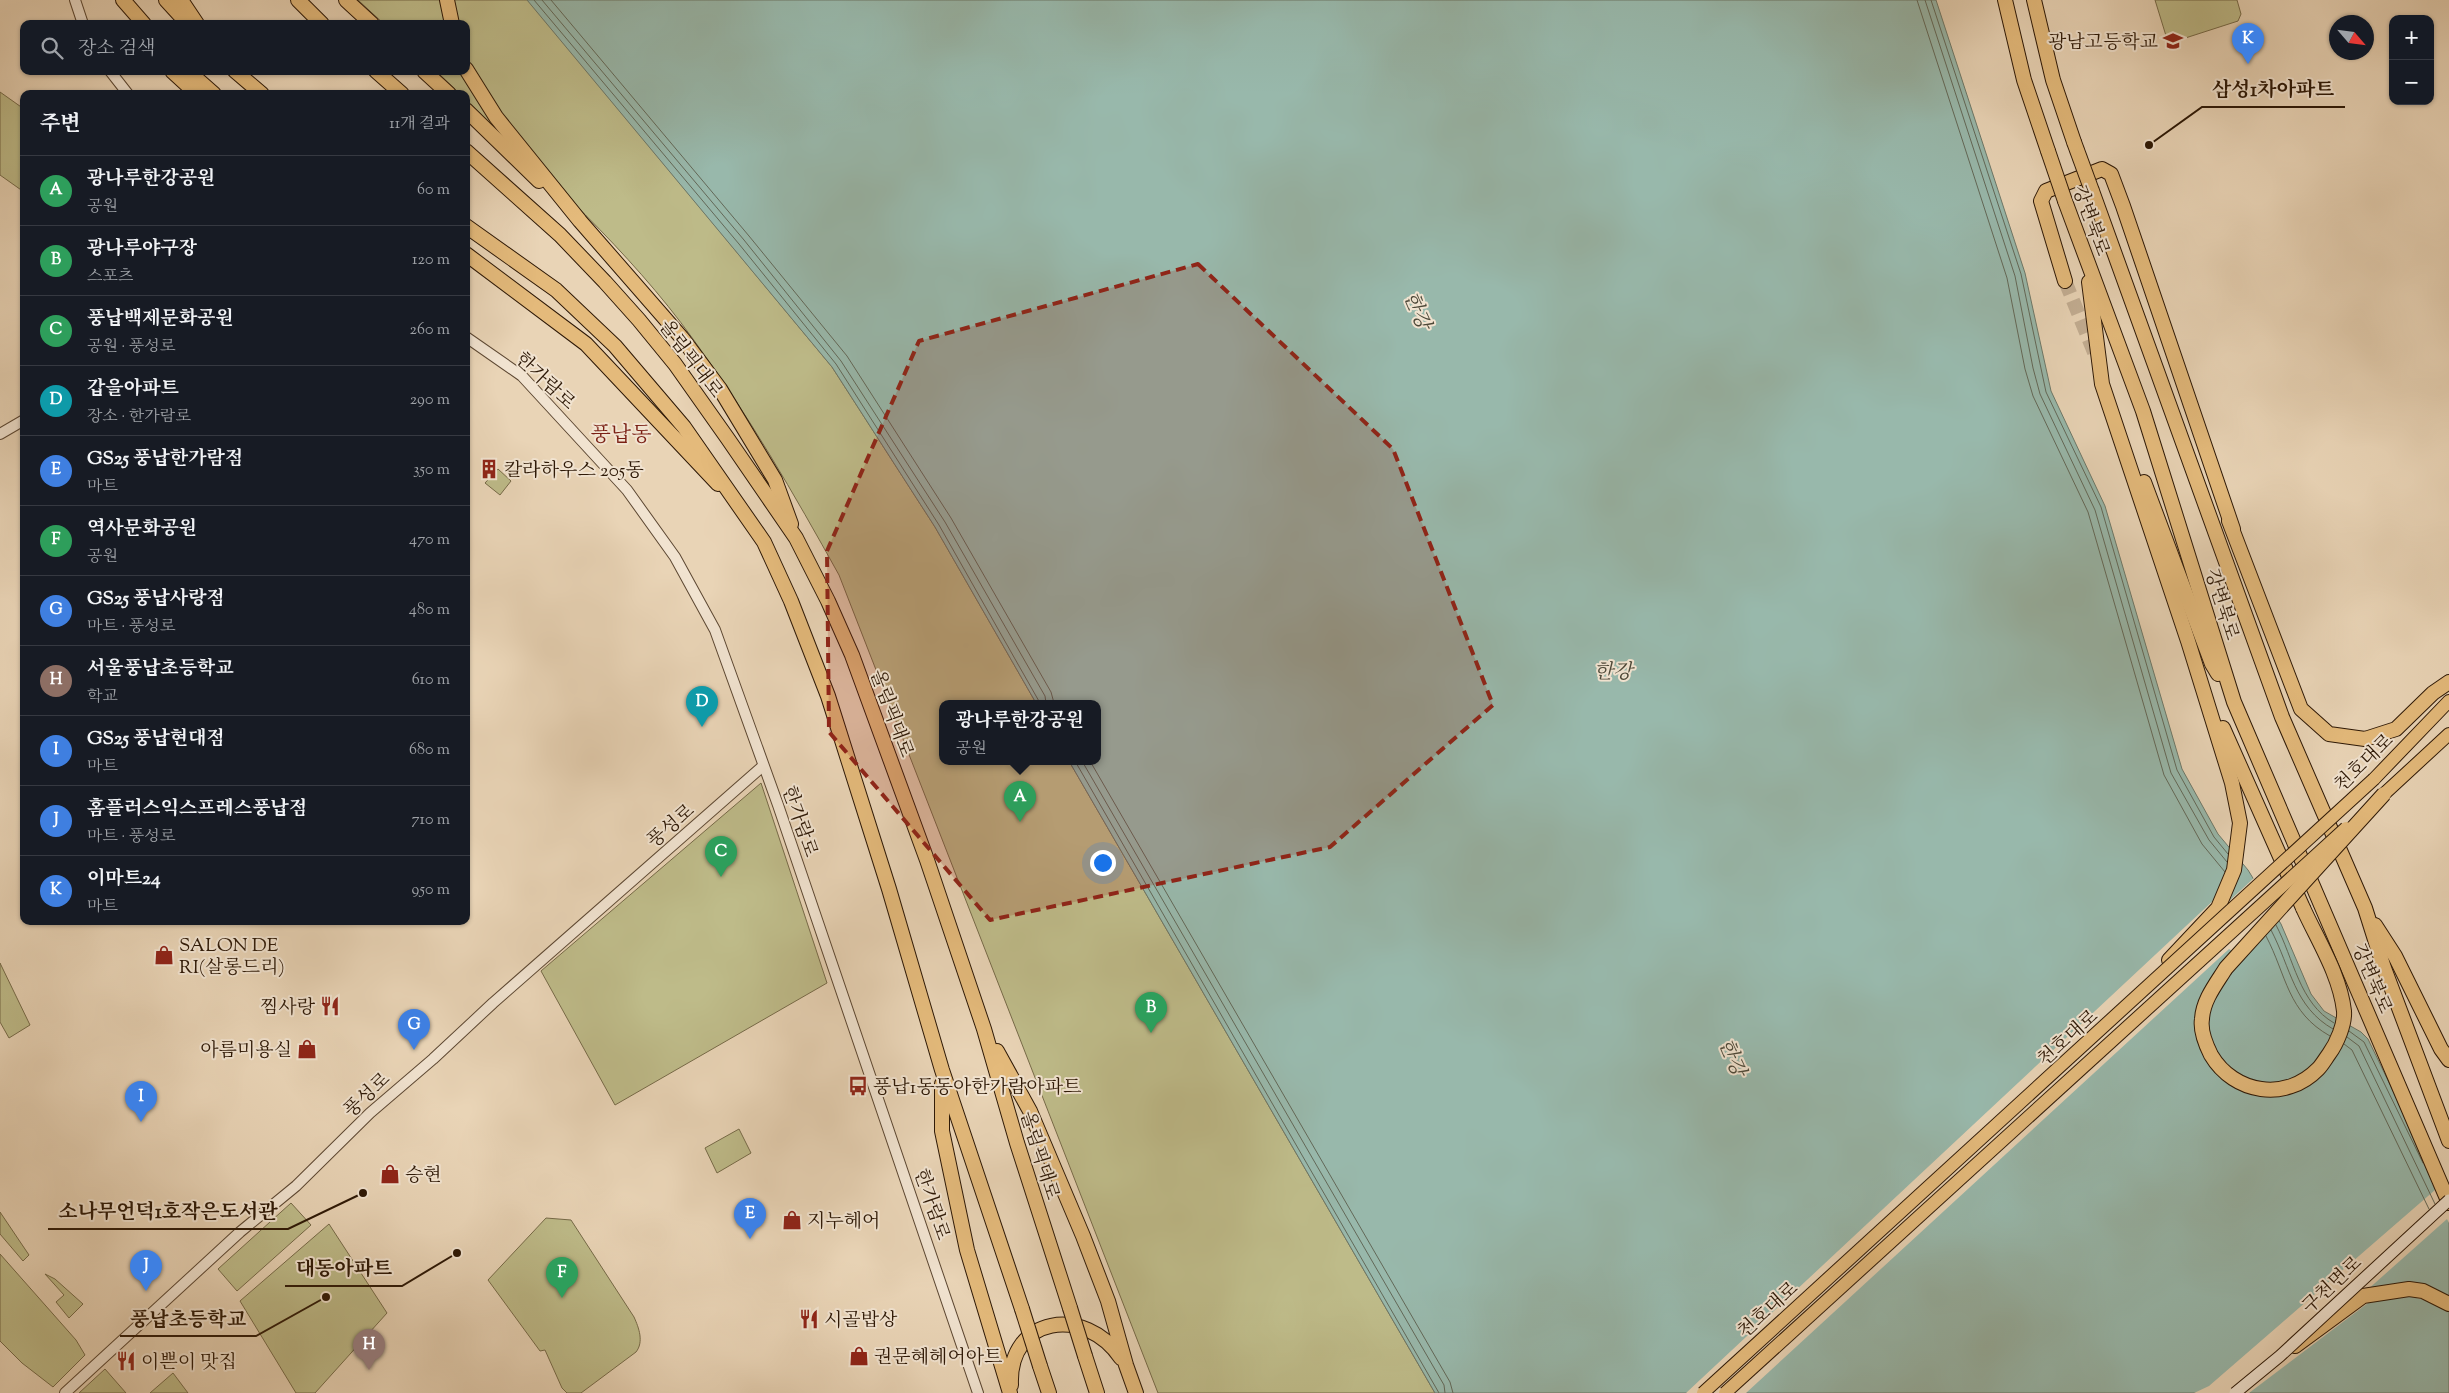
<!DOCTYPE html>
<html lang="ko">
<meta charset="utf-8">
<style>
body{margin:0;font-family:"Sorts Mill Goudy","Noto Serif KR",serif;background:#20242c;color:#f1f3f6}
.controls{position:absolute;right:15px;top:15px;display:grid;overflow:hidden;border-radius:10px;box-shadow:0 1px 4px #0004}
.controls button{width:45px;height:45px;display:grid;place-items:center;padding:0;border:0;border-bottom:1px solid #363941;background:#171b24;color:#f1f3f6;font:25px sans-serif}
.compass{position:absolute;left:2329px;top:15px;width:45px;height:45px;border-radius:50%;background:#171b24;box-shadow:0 1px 4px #0004;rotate:118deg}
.you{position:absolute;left:1102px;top:862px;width:18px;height:18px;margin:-12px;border:4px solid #fff;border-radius:50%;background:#1a73e8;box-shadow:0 0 0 8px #1a73e833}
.badge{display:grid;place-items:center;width:32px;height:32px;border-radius:50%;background:#c59692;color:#fff;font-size:16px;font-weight:700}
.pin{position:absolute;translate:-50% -41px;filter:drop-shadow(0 1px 2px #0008)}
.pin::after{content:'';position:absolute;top:26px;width:18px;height:15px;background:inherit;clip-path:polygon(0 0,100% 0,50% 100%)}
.popup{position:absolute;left:939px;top:700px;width:162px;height:65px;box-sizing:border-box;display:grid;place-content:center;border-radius:10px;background:#171b24;filter:drop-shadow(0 1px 4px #0005);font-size:16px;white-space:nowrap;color:#9ea1a6}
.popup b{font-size:19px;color:#f1f3f6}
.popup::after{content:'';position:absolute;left:50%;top:100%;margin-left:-10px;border:10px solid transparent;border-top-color:#171b24}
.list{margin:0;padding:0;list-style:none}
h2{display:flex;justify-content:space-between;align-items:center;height:65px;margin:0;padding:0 20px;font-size:21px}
h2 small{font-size:16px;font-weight:400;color:#9ea1a6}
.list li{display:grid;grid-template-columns:32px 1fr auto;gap:15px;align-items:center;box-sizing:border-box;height:70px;padding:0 20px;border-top:1px solid #363941}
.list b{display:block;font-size:19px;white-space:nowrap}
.list p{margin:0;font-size:16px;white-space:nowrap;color:#9ea1a6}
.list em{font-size:16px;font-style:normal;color:#9ea1a6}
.icon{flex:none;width:28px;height:28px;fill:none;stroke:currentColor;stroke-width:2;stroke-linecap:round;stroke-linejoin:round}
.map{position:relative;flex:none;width:2449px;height:1393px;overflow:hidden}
.search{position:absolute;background:#171b24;box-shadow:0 1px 4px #0004;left:20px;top:20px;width:450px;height:55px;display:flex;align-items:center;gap:12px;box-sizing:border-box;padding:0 18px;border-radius:10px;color:#9ea1a6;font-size:19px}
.panel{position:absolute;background:#171b24;box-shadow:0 1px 4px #0004;left:20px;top:90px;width:450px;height:835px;border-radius:10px}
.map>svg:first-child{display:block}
.green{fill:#bebb89;stroke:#766a48}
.water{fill:#98b8ab;stroke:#6d7869}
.pier{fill:#e9d4b6}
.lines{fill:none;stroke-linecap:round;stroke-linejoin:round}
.shore{stroke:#626858;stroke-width:1}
.trunk-tunnel{stroke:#c3ae93;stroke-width:14;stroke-dasharray:14 7;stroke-linecap:butt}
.tertiary-casing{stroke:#5c4732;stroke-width:12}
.primary-casing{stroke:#2d1806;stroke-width:14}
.trunk-casing{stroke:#2d1806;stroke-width:16}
.tertiary{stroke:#f1e3d0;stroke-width:10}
.primary{stroke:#e4ba7b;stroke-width:12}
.trunk{stroke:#e4ba7b;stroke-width:14}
.secondary-bridge-casing{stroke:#2d1806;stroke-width:13;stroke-linecap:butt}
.primary-bridge-casing{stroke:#2d1806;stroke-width:14;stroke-linecap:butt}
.trunk-bridge-casing{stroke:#2d1806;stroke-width:16;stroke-linecap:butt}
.secondary-bridge{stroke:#f1e3d0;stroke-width:11}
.primary-bridge{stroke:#e4ba7b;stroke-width:12}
.trunk-bridge{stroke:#e4ba7b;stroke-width:14}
.marked{fill:#8f2418;fill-opacity:0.2;stroke:#8f2418;stroke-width:4;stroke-dasharray:10 6;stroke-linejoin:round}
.labels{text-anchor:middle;stroke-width:4;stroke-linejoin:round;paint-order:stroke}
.poi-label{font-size:19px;fill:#2d1806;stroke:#f1e3d0;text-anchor:start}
.street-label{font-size:19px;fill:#2d1806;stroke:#f1e3d0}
.water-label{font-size:20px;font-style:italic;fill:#4d4838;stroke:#f1e3d0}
.quarter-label{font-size:21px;fill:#7a1f14;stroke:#f1e3d0}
.leader{fill:none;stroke:#2d1806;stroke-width:2}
.callout-dot{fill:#2d1806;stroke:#f1e3d0;stroke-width:2}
.callout-label{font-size:20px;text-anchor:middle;font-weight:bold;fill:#2d1806;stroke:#f1e3d0;stroke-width:4;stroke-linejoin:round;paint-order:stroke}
</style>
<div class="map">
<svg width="2449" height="1393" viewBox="0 0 2449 1393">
<rect width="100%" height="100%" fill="#e9d4b6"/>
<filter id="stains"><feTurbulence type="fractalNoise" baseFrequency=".004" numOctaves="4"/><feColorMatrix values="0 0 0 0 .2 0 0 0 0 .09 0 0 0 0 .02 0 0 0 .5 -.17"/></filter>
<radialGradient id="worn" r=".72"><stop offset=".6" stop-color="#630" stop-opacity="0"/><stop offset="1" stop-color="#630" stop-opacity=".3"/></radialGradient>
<g class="green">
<path d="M358,0h170l304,367 103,160 101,176h-94v58h127l366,632h-277l-319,-818c-45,-81 -91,-161 -146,-236 -64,-89 -148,-163 -227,-239v-6h-6l-24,-23h30v-47h-82z"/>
<polygon points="2155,0 2237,0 2241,14 2238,21 2173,42 2167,39"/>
<polygon points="0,92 24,109 24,192 0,175"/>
<polygon points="498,469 511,481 500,495 485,483"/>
<polygon points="761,783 827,983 615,1105 541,971"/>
<polygon points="0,963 30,1025 9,1038 0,1022"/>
<polygon points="739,1129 751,1153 717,1173 705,1148"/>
<polygon points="291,1203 311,1225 237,1291 218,1269"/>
<polygon points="0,1212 29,1255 23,1261 0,1234"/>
<path d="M546,1218l25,2 63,97c5,11 10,25 2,35l-55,41h-14l-5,-5 -17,-38 -5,1 -52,-71z"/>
<polygon points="329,1224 387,1313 315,1393 296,1393 240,1301"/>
<polygon points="0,1254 76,1340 85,1355 53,1387 22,1363 0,1341"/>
<polygon points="45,1274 55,1279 83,1304 69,1318 56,1302 64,1295"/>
<polygon points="105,1369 126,1393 79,1393"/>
<polygon points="173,1373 188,1393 150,1393"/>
</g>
<polygon class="water" points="527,0 1936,0 2025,273 2051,391 2105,506 2182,769 2218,834 2248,870 2281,924 2311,994 2324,1011 2361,1032 2368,1039 2449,1207 2449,1393 1435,1393 1069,761 1098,761 1098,703 1036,703 935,527 832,367"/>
<g class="pier">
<polygon points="2255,877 2281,919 2244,959 2229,949 1746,1393 1686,1393 2216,898 2227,903"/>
<polygon points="2371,1040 2449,1201 2449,1223 2447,1219 2366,1291 2373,1287 2400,1284 2449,1299 2449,1312 2436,1303 2405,1295 2372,1300 2249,1393 2194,1393 2209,1386 2435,1190"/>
</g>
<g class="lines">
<g class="shore">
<polyline points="534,0 739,244 836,364 939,525 1040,703"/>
<polyline points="542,0 744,240 841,361 945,522 1045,696 1046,703"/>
<polyline points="551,0 749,236 847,356 951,518 1051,692 1054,703"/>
<polyline points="1917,0 2007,278 2025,369 2033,396 2088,512 2164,775 2202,844 2225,872"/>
<polyline points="1925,0 2015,276 2033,368 2040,394 2095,510 2171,773 2209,840 2227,862"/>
<polyline points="1931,0 2021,274 2046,392 2101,507 2177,770 2214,837 2228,854"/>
<polyline points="1075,761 1439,1393"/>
<polyline points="1082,761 1444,1385 1445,1393"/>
<polyline points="1090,761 1450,1382 1453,1393"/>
<path d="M2276,925c18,34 23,78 58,98"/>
<path d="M2271,930c20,38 23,77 62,99"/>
<path d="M2266,936c21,40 21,76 64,100"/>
<polyline points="2349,1031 2364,1042 2423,1163"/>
<polyline points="2347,1037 2359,1046 2435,1204"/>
<polyline points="2344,1044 2352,1050 2429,1209"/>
</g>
<polyline class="trunk-tunnel" points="2065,281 2096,357"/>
<defs>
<g id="tertiary">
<polyline points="75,0 83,24"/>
<polyline points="110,71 128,94"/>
<polyline points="466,337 522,376 627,490 675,557 715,630 778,805 978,1393"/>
<polyline points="0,434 24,420"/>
<polyline points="65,1393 240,1232 296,1186 370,1113 433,1059 493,1003 763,766"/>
</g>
<g id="primary">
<polyline points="2374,779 2449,701"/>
<polyline points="2384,794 2449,734"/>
</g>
<g id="trunk">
<polyline points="123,0 144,24"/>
<polyline points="166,0 188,24"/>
<polyline points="181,0 197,24"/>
<polyline points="298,0 322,24"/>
<polyline points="346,0 372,24"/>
<polyline points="447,0 452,24"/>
<polyline points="2005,0 2024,80 2048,151"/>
<polyline points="2034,0 2053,80 2074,142"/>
<polyline points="466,69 496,117 580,221 682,338 720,389 775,480 791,524"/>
<polyline points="172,71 197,94"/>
<polyline points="188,71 214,94"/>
<polyline points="235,71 262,94"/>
<polyline points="376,71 402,94"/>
<polyline points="424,71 449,94"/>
<polyline points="466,110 539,181"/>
<polyline points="466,151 560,235 605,282 639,320 675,364 728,439 796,538 828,601 852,655 927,860 984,1029 1017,1143 1070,1308"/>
<polyline points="2092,191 2282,717 2365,908 2384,968 2449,1141"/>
<polyline points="2065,201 2143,411 2234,702 2449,1203"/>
<polyline points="466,226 556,290 615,346 684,427 764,542 791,601 828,696 889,889 942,1070 1022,1309"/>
<polyline points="466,254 586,344 718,484"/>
<polyline points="2065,281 2041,201 2046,191 2102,169 2111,174 2123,206 2233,529"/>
<polyline points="2089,282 2102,384 2188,641 2232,783 2240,823 2234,870 2218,908 2169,960"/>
<polyline points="2144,482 2212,664 2218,674"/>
<polyline points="2229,521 2301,709 2329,734 2365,739 2396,729 2433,693 2449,682"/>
<polyline points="2223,728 2303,908"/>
<polyline points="2375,925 2395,956 2441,1049 2449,1060"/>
<polyline points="997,1051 1030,1111 1083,1236 1108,1301 1126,1365 1136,1393"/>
<polyline points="942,1084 942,1131 967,1250 1010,1393"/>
<polyline points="2295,1346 2363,1296 2409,1289 2423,1291 2449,1304"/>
<polyline points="1085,1356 1097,1393"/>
<polyline points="1040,1366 1049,1393"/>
<path d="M1011,1385c-3,-69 74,-80 110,-27"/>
</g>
</defs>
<use href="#tertiary" class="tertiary-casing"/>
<use href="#primary" class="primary-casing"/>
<use href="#trunk" class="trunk-casing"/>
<use href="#tertiary" class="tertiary"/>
<use href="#primary" class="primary"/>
<use href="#trunk" class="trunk"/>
<defs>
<polyline id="secondary-bridge" points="2235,1393 2280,1356 2449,1200"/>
<g id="primary-bridge">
<polyline points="1703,1393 2374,779"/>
<polyline points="1725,1393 2346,828"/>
</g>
<g id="trunk-bridge">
<polyline points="2074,142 2092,191"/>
<polyline points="2048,151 2065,201"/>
<path d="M2303,908c15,33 37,67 41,103 1,13 -7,32 -15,43 -3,4 -7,11 -11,15 -32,33 -84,25 -107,-14 -5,-10 -11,-24 -9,-36 1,-19 14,-35 24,-51l158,-174"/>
<polyline points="1070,1308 1085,1356"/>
<polyline points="1022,1309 1040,1366"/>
</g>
</defs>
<use href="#secondary-bridge" class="secondary-bridge-casing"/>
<use href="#primary-bridge" class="primary-bridge-casing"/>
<use href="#trunk-bridge" class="trunk-bridge-casing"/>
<use href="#secondary-bridge" class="secondary-bridge"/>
<use href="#primary-bridge" class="primary-bridge"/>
<use href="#trunk-bridge" class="trunk-bridge"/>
</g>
<path class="marked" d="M1198,264l195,185 100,256 -163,142 -340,73 -161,-188 -2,-181 92,-210z"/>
<defs>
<symbol id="school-bare" viewBox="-9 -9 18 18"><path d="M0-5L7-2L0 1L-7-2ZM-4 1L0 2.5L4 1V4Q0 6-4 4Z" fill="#8f2418" stroke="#f1e3d0" stroke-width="2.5" paint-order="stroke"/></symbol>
<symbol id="building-bare" viewBox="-9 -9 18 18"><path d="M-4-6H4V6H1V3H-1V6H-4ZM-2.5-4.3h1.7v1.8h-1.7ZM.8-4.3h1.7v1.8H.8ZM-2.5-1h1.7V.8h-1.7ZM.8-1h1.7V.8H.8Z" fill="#8f2418" stroke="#f1e3d0" stroke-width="2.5" paint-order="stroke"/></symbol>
<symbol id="shop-bare" viewBox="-9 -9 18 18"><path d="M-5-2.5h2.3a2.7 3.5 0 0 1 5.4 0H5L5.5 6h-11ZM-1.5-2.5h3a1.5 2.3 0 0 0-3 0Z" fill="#8f2418" stroke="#f1e3d0" stroke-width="2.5" paint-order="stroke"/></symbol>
<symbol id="restaurant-bare" viewBox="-9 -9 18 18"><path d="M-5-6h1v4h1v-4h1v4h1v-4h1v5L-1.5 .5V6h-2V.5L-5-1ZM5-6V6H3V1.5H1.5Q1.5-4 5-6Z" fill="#8f2418" stroke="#f1e3d0" stroke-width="2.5" paint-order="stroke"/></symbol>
<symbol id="bus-bare" viewBox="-9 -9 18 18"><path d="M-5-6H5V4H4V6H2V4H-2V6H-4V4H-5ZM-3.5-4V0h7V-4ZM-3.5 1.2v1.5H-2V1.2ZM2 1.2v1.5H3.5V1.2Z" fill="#8f2418" stroke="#f1e3d0" stroke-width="2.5" paint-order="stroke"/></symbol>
</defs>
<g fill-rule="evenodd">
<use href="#school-bare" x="2159" y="27" width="28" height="28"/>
<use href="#building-bare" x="475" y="455" width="28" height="28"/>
<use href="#shop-bare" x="150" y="941" width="28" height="28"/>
<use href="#restaurant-bare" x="316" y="992" width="28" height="28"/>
<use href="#shop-bare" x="293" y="1035" width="28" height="28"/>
<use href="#bus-bare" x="844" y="1072" width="28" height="28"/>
<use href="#shop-bare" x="376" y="1160" width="28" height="28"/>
<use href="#shop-bare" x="778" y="1206" width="28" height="28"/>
<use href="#restaurant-bare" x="795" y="1305" width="28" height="28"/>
<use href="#shop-bare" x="845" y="1342" width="28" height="28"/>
<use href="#restaurant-bare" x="112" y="1347" width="28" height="28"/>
</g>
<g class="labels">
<g class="poi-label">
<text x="2158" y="48" text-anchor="end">광남고등학교</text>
<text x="504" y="476">칼라하우스 205동</text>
<text x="179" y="951">SALON DE<tspan x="179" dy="22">RI(살롱드리)</tspan></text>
<text x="315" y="1013" text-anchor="end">찜사랑</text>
<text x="292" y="1056" text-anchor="end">아름미용실</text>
<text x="873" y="1093">풍납1동동아한가람아파트</text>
<text x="405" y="1181">승현</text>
<text x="807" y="1227">지누헤어</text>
<text x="824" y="1326">시골밥상</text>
<text x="874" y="1363">권문혜헤어아트</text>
<text x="141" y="1368">이쁜이 맛집</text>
</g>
<g class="street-label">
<text transform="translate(2092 220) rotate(70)" y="7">강변북로</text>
<text transform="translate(692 358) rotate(53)" y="7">올림픽대로</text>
<text transform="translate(546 380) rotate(43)" y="7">한가람로</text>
<text transform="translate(2223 604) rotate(73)" y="7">강변북로</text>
<text transform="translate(893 713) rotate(70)" y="7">올림픽대로</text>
<text transform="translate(2363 762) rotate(-44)" y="7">천호대로</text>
<text transform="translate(801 821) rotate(71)" y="7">한가람로</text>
<text transform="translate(670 825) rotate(-41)" y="7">풍성로</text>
<text transform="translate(2373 978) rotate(67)" y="7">강변북로</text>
<text transform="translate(2067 1037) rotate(-42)" y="7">천호대로</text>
<text transform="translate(366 1094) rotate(-43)" y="7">풍성로</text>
<text transform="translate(1041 1155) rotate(73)" y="7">올림픽대로</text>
<text transform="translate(933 1204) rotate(71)" y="7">한가람로</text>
<text transform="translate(2331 1284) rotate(-43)" y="7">구천면로</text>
<text transform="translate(1767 1309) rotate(-42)" y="7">천호대로</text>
</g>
<g class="water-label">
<text transform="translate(1418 310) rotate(67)" y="7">한강</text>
<text x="1613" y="678">한강</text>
<text transform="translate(1733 1057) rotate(67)" y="7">한강</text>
</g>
<g class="quarter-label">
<text x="621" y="441">풍납동</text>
</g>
</g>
<path class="leader" d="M2149 145L2202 107H2345M363 1193L288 1229H48M457 1253L402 1286H285M326 1297L256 1336H120"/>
<g class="callout-dot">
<circle cx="2149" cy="145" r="5"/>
<circle cx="363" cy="1193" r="5"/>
<circle cx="457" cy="1253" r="5"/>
<circle cx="326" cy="1297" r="5"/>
</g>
<g class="callout-label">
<text x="2273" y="96">삼성1차아파트</text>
<text x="168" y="1218">소나무언덕1호작은도서관</text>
<text x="344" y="1275">대동아파트</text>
<text x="188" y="1326">풍납초등학교</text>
</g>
<rect width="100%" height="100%" filter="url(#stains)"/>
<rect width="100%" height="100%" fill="url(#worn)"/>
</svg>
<div class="controls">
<button>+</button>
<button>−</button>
</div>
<svg class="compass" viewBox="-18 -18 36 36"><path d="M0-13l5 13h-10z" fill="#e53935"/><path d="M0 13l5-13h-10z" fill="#9ea1a6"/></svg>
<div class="you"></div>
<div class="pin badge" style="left:1020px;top:822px;background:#2e9e5b">A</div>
<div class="popup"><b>광나루한강공원</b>공원</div>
<div class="pin badge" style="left:1151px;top:1033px;background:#2e9e5b">B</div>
<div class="pin badge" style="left:721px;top:877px;background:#2e9e5b">C</div>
<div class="pin badge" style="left:702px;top:727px;background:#0f9aa8">D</div>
<div class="pin badge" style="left:750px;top:1239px;background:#3f7fe0">E</div>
<div class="pin badge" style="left:562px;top:1298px;background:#2e9e5b">F</div>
<div class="pin badge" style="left:414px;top:1050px;background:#3f7fe0">G</div>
<div class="pin badge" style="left:369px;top:1370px;background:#8d6e63">H</div>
<div class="pin badge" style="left:141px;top:1122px;background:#3f7fe0">I</div>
<div class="pin badge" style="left:146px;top:1291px;background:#3f7fe0">J</div>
<div class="pin badge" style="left:2248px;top:64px;background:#3f7fe0">K</div>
<div class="search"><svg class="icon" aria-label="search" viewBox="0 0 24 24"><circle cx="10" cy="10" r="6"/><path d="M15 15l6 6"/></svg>장소 검색</div>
<section class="panel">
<h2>주변<small>11개 결과</small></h2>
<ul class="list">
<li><span class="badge" style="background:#2e9e5b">A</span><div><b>광나루한강공원</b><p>공원</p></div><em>60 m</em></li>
<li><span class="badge" style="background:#2e9e5b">B</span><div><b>광나루야구장</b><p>스포츠</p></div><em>120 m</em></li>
<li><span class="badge" style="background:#2e9e5b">C</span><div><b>풍납백제문화공원</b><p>공원 · 풍성로</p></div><em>260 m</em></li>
<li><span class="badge" style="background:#0f9aa8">D</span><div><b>갑을아파트</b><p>장소 · 한가람로</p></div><em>290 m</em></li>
<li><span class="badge" style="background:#3f7fe0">E</span><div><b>GS25 풍납한가람점</b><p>마트</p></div><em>350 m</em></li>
<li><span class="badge" style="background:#2e9e5b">F</span><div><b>역사문화공원</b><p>공원</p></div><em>470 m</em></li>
<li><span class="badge" style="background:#3f7fe0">G</span><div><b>GS25 풍납사랑점</b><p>마트 · 풍성로</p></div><em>480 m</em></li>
<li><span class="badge" style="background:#8d6e63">H</span><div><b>서울풍납초등학교</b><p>학교</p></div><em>610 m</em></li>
<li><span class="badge" style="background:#3f7fe0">I</span><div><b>GS25 풍납현대점</b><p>마트</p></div><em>680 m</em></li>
<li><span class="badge" style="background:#3f7fe0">J</span><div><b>홈플러스익스프레스풍납점</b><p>마트 · 풍성로</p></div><em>710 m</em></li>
<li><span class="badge" style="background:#3f7fe0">K</span><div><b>이마트24</b><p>마트</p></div><em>950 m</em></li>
</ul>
</section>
</div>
